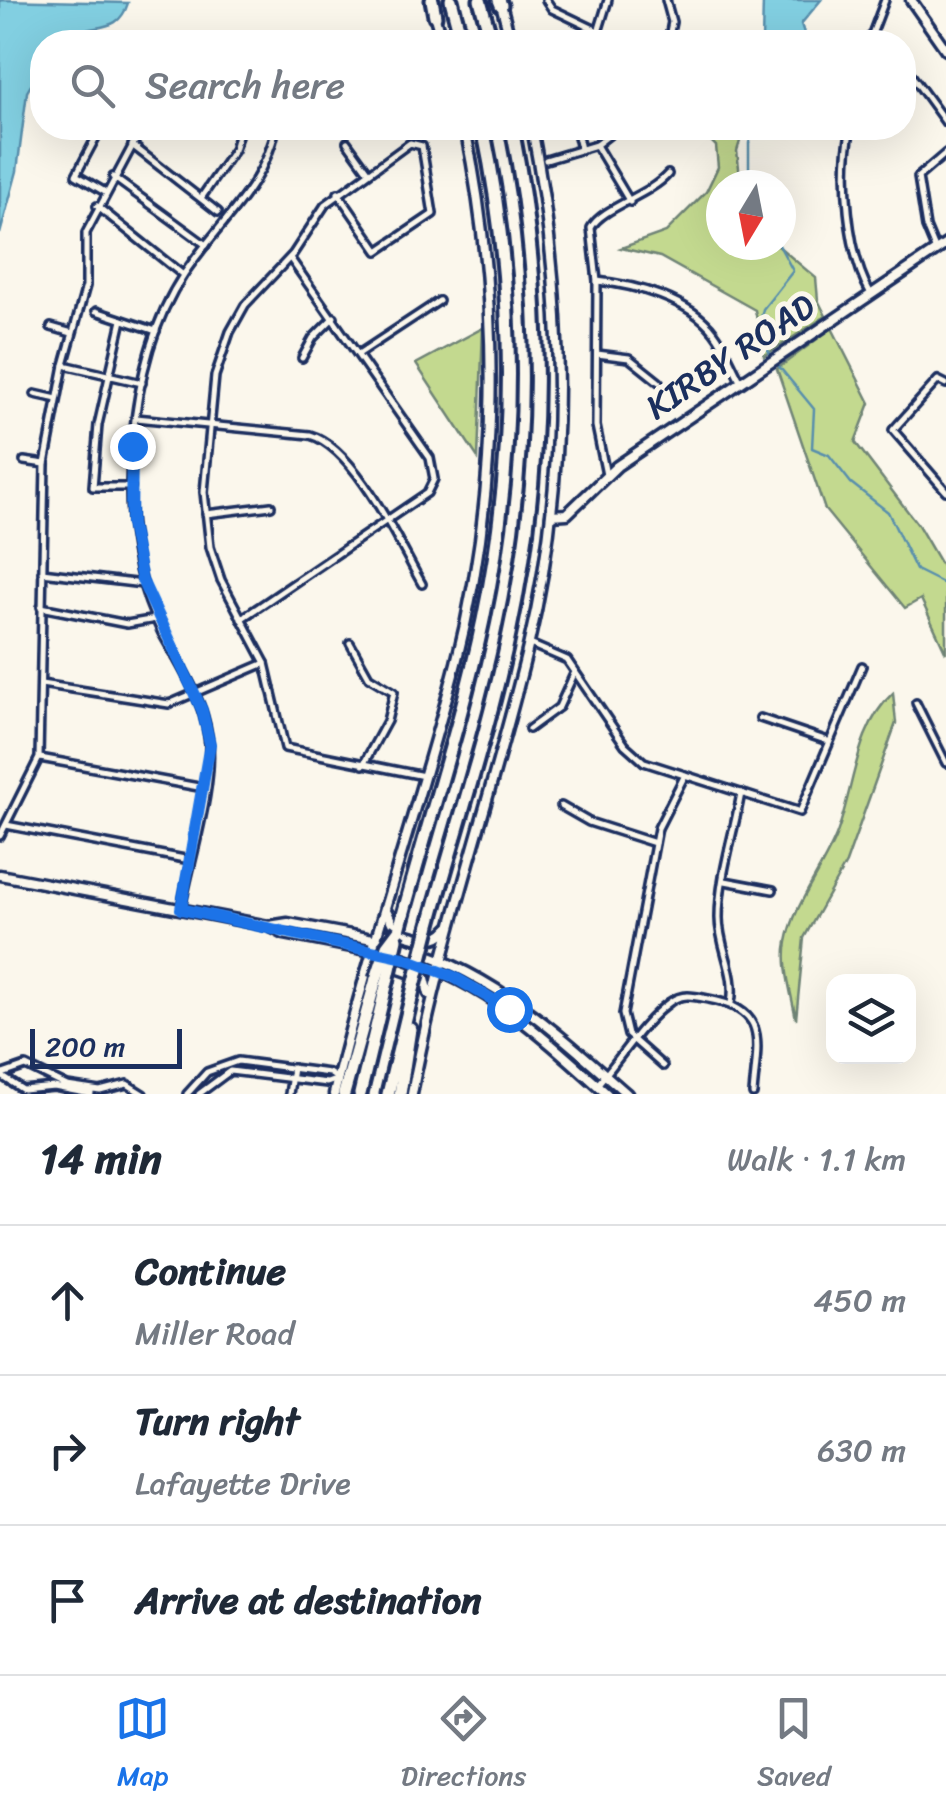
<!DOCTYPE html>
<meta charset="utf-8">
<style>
body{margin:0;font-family:Sriracha,sans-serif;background:#f2f2f3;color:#1f2937}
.controls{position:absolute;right:30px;bottom:30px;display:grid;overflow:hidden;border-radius:20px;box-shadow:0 10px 40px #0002}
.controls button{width:90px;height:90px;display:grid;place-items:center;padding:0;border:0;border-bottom:2px solid #e0e1e3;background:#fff;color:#1f2937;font:50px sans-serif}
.compass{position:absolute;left:706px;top:170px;width:90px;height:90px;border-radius:50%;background:#fff;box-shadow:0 10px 40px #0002;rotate:190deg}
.scale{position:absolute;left:30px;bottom:25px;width:152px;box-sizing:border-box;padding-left:10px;border:5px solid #1b2f5e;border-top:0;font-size:28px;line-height:35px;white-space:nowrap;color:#1b2f5e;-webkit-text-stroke:8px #fbf7ec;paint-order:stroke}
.stop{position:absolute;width:30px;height:30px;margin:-22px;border:8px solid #1a73e8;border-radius:50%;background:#fff}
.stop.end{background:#1a73e8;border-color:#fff;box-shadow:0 2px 10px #0008}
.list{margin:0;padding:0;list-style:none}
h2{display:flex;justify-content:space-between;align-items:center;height:130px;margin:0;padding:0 40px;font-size:42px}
h2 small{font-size:32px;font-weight:400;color:#747a83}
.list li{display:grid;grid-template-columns:65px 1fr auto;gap:30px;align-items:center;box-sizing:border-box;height:150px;padding:0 40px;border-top:2px solid #e0e1e3}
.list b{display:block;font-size:38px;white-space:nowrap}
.list p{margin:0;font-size:32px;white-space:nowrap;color:#747a83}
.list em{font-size:32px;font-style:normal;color:#747a83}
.icon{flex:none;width:55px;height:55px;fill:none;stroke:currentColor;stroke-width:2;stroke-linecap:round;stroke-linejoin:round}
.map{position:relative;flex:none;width:946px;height:1094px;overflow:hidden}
.search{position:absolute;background:#fff;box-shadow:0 10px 40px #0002;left:30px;right:30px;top:30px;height:110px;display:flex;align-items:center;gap:25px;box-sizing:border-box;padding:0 35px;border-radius:40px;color:#747a83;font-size:38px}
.sheet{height:580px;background:#fff}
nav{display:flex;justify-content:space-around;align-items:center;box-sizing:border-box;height:140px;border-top:2px solid #e0e1e3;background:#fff;font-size:28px;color:#747a83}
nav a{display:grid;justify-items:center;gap:5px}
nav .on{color:#1a73e8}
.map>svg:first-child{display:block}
.green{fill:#c3d98f;stroke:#6f8476;stroke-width:2.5}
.water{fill:#82cfe1;stroke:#598fad;stroke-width:2.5}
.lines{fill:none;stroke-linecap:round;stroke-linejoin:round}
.stream{stroke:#598fad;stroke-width:2.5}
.street-casing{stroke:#1b2f5e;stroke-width:12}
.secondary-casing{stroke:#1b2f5e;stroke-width:15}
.highway-casing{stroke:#1b2f5e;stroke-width:19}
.street{stroke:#fbf7ec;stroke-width:5}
.secondary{stroke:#fbf7ec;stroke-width:8}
.highway{stroke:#fbf7ec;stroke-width:11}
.highway-bridge-casing{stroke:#1b2f5e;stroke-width:19;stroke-linecap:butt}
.highway-bridge{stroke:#fbf7ec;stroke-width:11}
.route{stroke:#1a73e8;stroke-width:12}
.labels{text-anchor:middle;stroke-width:10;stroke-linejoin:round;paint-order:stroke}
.street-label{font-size:35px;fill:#1b2f5e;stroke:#fbf7ec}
</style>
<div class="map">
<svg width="946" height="1094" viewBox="0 0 946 1094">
<rect width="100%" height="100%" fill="#fbf7ec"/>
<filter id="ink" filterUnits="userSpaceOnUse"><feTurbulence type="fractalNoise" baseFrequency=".01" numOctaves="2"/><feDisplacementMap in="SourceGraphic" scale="20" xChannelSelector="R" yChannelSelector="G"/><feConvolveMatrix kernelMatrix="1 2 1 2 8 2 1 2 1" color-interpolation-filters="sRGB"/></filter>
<g filter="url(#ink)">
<g class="green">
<polygon points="698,128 744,128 737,151 741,185 721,185 721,245 777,245 816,278 818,300 826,316 764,356 755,310 660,257 621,248 666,232 706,192 718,167 716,146"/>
<polygon points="483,328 478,458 416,364"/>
<polygon points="832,328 870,403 855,442 918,525 946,573 946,653 921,599 905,608 825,510 777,369"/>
<path d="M893,693l3,30 -50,140 -42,75 -8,81c-4,-23 -14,-54 -9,-77 7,-38 35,-71 49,-106 18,-46 19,-108 57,-143z"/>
</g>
<g class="water">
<path d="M0,0l128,3c-8,26 -24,22 -46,28 -16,5 -22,11 -40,11v24l-15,26 -10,79 -17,63z"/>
<polygon points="763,0 821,0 801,24 807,42 762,42"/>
</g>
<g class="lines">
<g class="stream">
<polyline points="749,185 749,143 754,128"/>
<polyline points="772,357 758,332 763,309 793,271 779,245"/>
<polyline points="777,364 814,409 812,448 829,455 851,483 888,512 916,570 946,585"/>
</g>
<defs>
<g id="street">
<polyline points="546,0 552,9 598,31"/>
<polyline points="666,0 672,22 668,42"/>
<polyline points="595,42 608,0"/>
<polyline points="869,42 885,0"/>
<polyline points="904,65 946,123"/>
<polyline points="101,128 76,175 105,192"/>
<polyline points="576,128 581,149"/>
<path d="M851,128c-10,44 -4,126 20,166"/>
<polyline points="347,142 368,171"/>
<polyline points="132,145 218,212"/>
<polyline points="596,145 630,202"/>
<polyline points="546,160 596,145 618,128"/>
<polyline points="113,177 206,245"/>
<polyline points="338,193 378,251 433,214 422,146 410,143 325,205 293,254 245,305 230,332 215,376 204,492 210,547 221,580 265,663 285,748 424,776"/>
<polyline points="201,198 234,150 240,128"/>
<polyline points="97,206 183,275"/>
<polyline points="936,251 926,227 918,177 946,153"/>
<path d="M597,281c39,4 92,18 117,51 11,14 18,34 27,50"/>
<polyline points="96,311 156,331"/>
<polyline points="122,320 98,425 93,487 131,487"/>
<polyline points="51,327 72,333"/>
<polyline points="360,353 439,301"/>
<polyline points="597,354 629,358 659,382"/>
<polyline points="302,358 313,338 334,317"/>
<polyline points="64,365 142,383"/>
<polyline points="946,384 938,380 893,430 946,491"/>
<polyline points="35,394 57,399"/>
<path d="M136,418l174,17c46,13 89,109 112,149"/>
<polyline points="24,461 45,464"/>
<path d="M606,475l-10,-49 1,-145 -6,-53c11,-21 58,-32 77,-54"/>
<polyline points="206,514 271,506"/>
<polyline points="42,572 143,584"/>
<polyline points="41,607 127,624 156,619"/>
<polyline points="241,619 427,493 434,479 430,458 290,258"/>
<polyline points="350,643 369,677 394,692 387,721 363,765"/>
<polyline points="530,644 567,660 625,745 644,762 800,812 862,666"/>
<polyline points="41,684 169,704 265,663"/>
<polyline points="916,703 946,763"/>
<polyline points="760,718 828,741"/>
<polyline points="529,729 559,707 574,674"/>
<polyline points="40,758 204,788"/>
<polyline points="561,806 589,822 655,843"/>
<polyline points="6,825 190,860"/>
<polyline points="0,836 39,758 45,464 64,365 86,286 86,233 142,128"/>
<polyline points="725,881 773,890"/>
<path d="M181,909c9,-49 35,-125 27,-173 -5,-38 -28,-70 -46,-103 -29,-58 -36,-123 -30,-186 5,-58 19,-124 52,-173 34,-51 79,-84 92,-146"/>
<path d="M731,1003c6,-29 -12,-55 -12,-85 0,-41 15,-85 22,-125"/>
<polyline points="663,1066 628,1035 623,1014 658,828 685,775"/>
<path d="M597,1085c23,-26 45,-63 73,-83 12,-9 24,-6 38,-3 62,11 49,43 45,95"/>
<polyline points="91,1094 54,1087 23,1090 0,1075 26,1066 67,1086 100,1091 127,1084 143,1094"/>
<polyline points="187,1094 207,1072 238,1061 329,1073 338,1079"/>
<polyline points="199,1094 230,1071 327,1083 338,1079"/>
<polyline points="289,1094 293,1068"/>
</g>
<g id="secondary">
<polyline points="911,0 946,50"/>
<polyline points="501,4 511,42"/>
<polyline points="434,14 442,42"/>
<polyline points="551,515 567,514 617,466 946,244"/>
<polyline points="0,875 269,926 284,934 377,952"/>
<path d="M387,912l9,19c20,7 38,15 53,-3"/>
<polyline points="269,926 288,923 378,940"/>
<path d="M391,943c97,25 163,87 236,151"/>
<path d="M391,955c88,20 151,81 216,139"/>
<polyline points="388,965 425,978 429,994"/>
<path d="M334,1094c34,-145 85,-287 122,-431 44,-171 45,-363 9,-535"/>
<path d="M412,1094c28,-152 80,-297 116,-447 41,-171 37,-349 4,-519"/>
</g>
<g id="highway">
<polyline points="432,0 435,16"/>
<polyline points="451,0 462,42"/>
<polyline points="480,0 492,42"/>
<polyline points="499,0 501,5"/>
<path d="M429,928c26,-97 59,-194 80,-294 36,-167 36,-339 3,-506"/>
<path d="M399,930c27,-103 62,-205 84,-310 34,-162 34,-330 0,-492"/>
<polyline points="344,1094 376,979"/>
<polyline points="360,1094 387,982"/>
<polyline points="388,1094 414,986"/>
<polyline points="400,1094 410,1029"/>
</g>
</defs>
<use href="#street" class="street-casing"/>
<use href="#secondary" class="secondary-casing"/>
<use href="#highway" class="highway-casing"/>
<use href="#street" class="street"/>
<use href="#secondary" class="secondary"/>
<use href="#highway" class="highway"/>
<defs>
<g id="highway-bridge">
<polyline points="376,979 387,946 399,930"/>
<polyline points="387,982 397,939"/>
<polyline points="414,986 429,928"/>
</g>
</defs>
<use href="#highway-bridge" class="highway-bridge-casing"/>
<use href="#highway-bridge" class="highway-bridge"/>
</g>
</g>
<g class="lines" filter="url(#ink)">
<polyline class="route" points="132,446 131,524 142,580 202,710 210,744 181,909 404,958 452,976 509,1009"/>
</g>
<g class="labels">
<g class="street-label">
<text transform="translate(730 356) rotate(-34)" y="12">KIRBY ROAD</text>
</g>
</g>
</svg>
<div class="controls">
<button><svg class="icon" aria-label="layers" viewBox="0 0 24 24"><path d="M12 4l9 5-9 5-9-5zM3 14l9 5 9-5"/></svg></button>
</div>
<svg class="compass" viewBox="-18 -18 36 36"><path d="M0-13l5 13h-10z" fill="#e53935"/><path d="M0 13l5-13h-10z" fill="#747a83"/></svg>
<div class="scale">200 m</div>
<div class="stop" style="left:509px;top:1009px"></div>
<div class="stop end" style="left:132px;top:446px"></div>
<div class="search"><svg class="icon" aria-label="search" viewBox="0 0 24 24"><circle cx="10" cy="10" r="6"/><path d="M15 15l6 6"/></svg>Search here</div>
</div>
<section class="sheet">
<h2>14 min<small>Walk · 1.1 km</small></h2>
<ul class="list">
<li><svg class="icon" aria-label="ahead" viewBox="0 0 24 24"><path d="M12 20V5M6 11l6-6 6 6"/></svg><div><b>Continue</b><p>Miller Road</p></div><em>450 m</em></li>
<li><svg class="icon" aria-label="right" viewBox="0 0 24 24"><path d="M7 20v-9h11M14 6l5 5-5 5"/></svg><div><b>Turn right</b><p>Lafayette Drive</p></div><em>630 m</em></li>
<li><svg class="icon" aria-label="arrive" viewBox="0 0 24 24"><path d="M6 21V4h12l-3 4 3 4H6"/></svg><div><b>Arrive at destination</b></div></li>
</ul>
</section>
<nav>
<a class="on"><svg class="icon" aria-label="map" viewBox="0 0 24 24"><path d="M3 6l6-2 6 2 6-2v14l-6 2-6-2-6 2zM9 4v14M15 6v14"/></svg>Map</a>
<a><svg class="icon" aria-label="directions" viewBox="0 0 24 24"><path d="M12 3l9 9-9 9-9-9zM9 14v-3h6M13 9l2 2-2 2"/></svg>Directions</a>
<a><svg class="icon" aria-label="saved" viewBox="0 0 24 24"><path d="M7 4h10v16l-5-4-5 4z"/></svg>Saved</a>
</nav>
